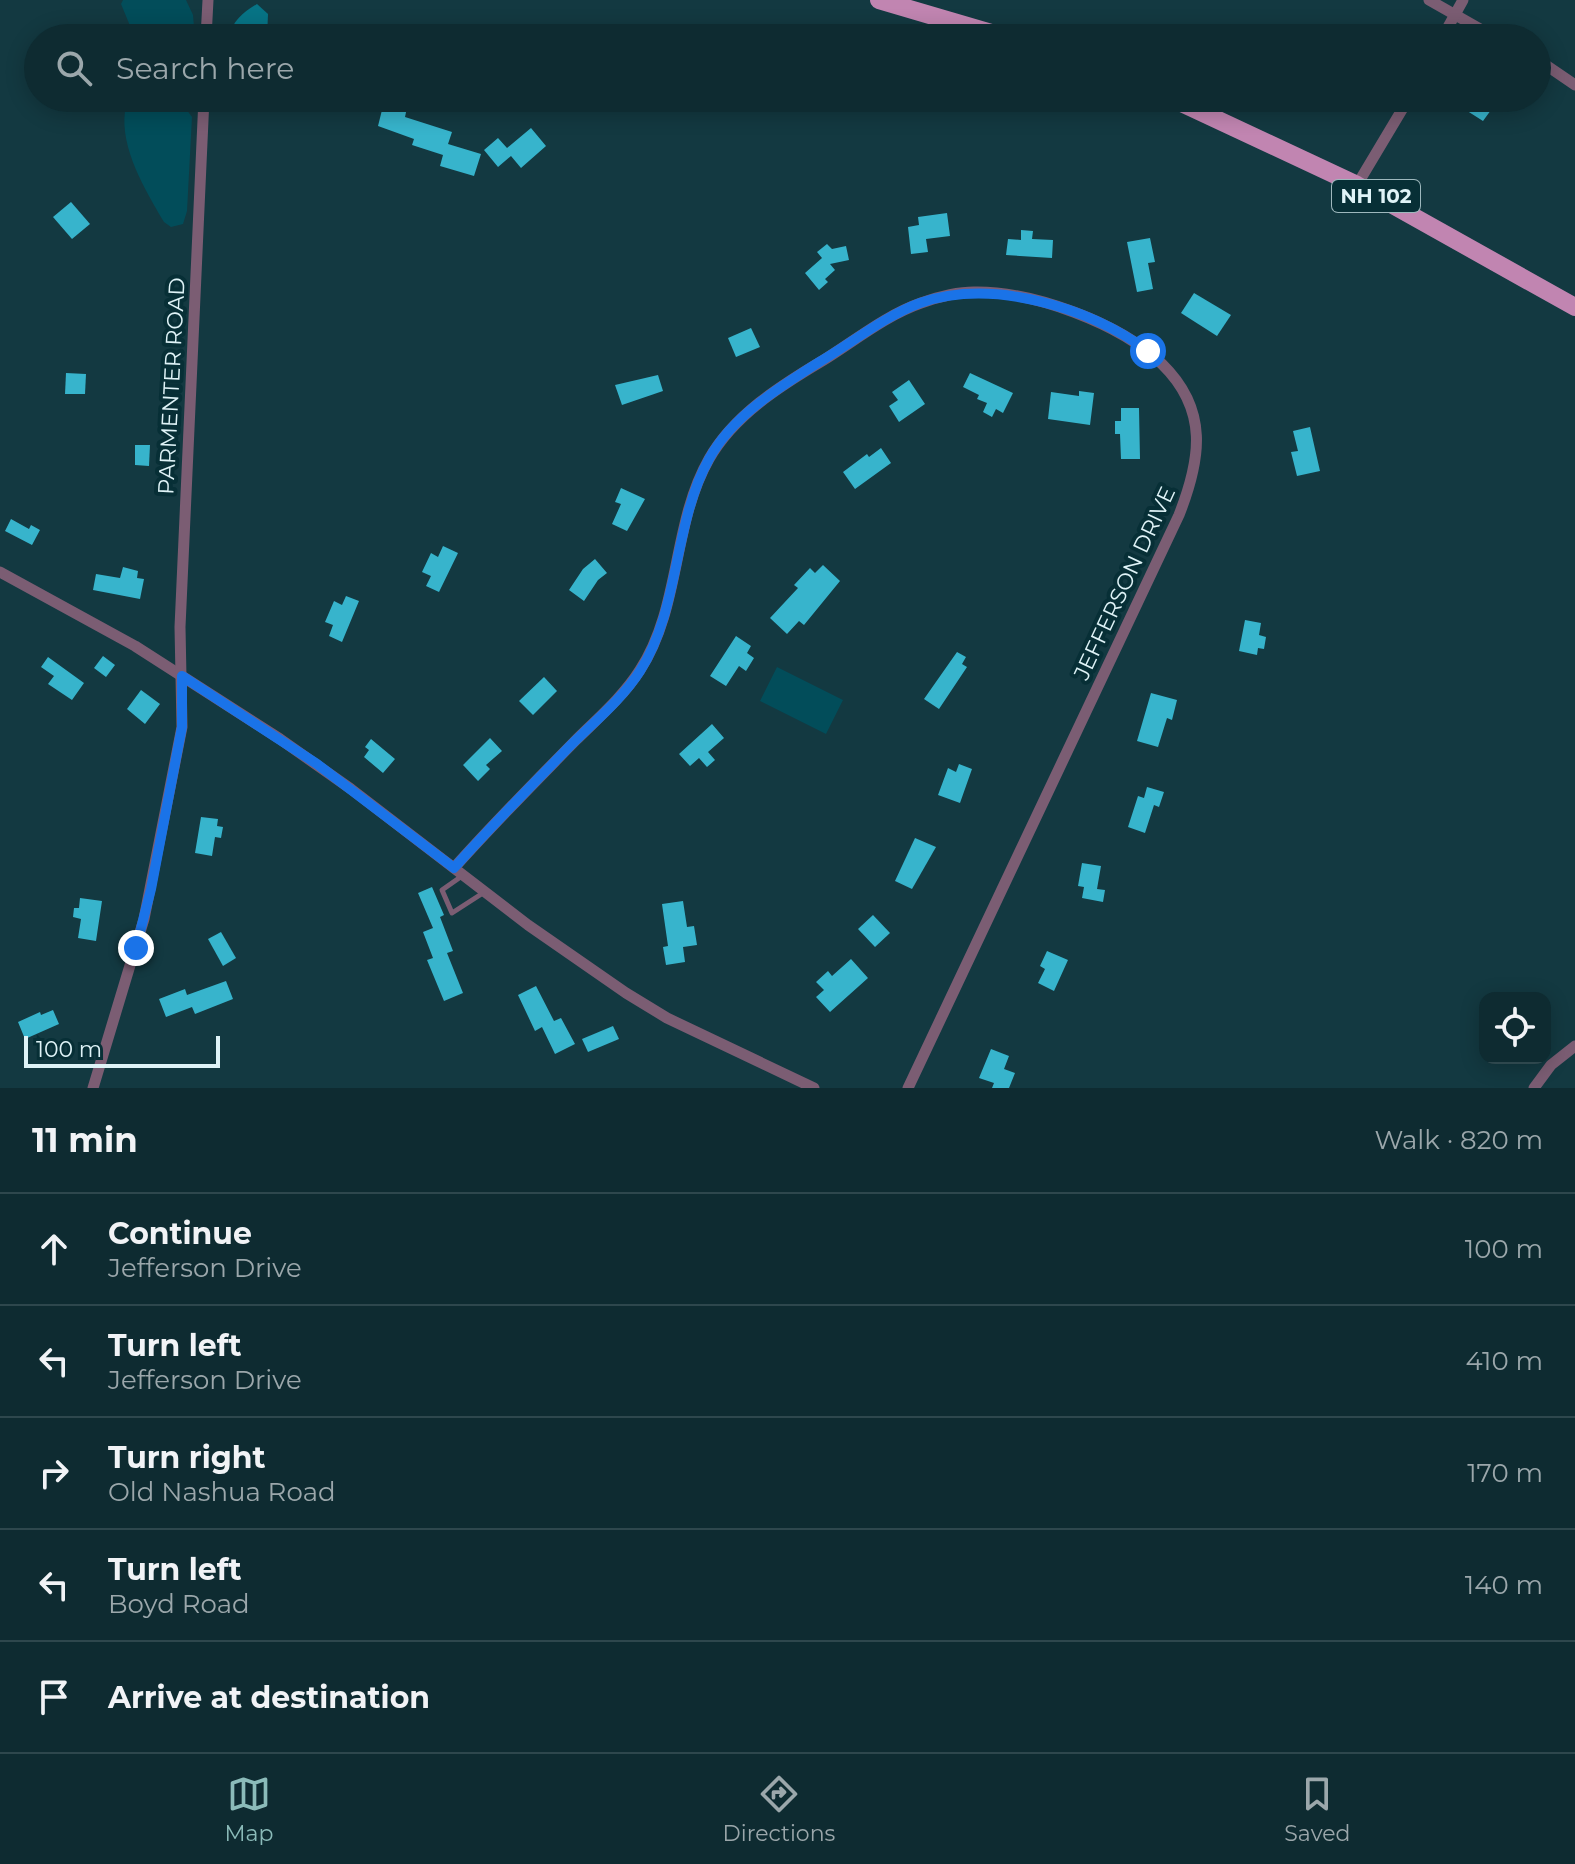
<!DOCTYPE html>
<meta charset="utf-8">
<style>
body{margin:0;font-family:Montserrat,sans-serif;background:#173339;color:#f1f3f6}
.controls{position:absolute;right:24px;bottom:24px;display:grid;overflow:hidden;border-radius:16px;box-shadow:0 4px 20px #0003}
.controls button{width:72px;height:72px;display:grid;place-items:center;padding:0;border:0;border-bottom:2px solid #2e474d;background:#0e2b31;color:#f1f3f6;font:40px sans-serif}
.scale{position:absolute;left:24px;bottom:20px;width:196px;box-sizing:border-box;padding-left:8px;border:4px solid #dff3f7;border-top:0;font-size:22px;line-height:28px;white-space:nowrap;color:#dff3f7;-webkit-text-stroke:6px #072f36;paint-order:stroke}
.stop{position:absolute;width:24px;height:24px;margin:-18px;border:6px solid #1a73e8;border-radius:50%;background:#fff}
.stop.end{background:#1a73e8;border-color:#fff;box-shadow:0 2px 8px #0008}
.list{margin:0;padding:0;list-style:none}
h2{display:flex;justify-content:space-between;align-items:center;height:104px;margin:0;padding:0 32px;font-size:34px}
h2 small{font-size:26px;font-weight:400;color:#9ba7ab}
.list li{display:grid;grid-template-columns:52px 1fr auto;gap:24px;align-items:center;box-sizing:border-box;height:112px;padding:0 32px;border-top:2px solid #2e474d}
.list b{display:block;font-size:30px;white-space:nowrap}
.list p{margin:0;font-size:26px;white-space:nowrap;color:#9ba7ab}
.list em{font-size:26px;font-style:normal;color:#9ba7ab}
.icon{flex:none;width:44px;height:44px;fill:none;stroke:currentColor;stroke-width:2;stroke-linecap:round;stroke-linejoin:round}
.map{position:relative;flex:none;width:1575px;height:1088px;overflow:hidden}
.search{position:absolute;background:#0e2b31;box-shadow:0 4px 20px #0003;left:24px;right:24px;top:24px;height:88px;display:flex;align-items:center;gap:20px;box-sizing:border-box;padding:0 28px;border-radius:44px;color:#9ba7ab;font-size:30px}
.sheet{height:664px;background:#0e2b31}
nav{display:flex;justify-content:space-around;align-items:center;box-sizing:border-box;height:112px;border-top:2px solid #2e474d;background:#0e2b31;font-size:22px;color:#9ba7ab}
nav a{display:grid;justify-items:center;gap:4px}
nav .on{color:#8bbbb9}
.map>svg:first-child{display:block}
.green{fill:#024d5a}
.water{fill:#077486}
.building{fill:#37b4cc}
.lines{fill:none;stroke-linecap:round;stroke-linejoin:round}
.lane{stroke:#7b5d73;stroke-width:5}
.street{stroke:#7b5d73;stroke-width:11}
.primary{stroke:#c185b1;stroke-width:18}
.route{stroke:#1a73e8;stroke-width:10}
.labels{text-anchor:middle;stroke-width:8;stroke-linejoin:round;paint-order:stroke}
.shield{fill:#072f36;stroke:#9eb8bd;stroke-width:2}
.shield-label{font-size:20px;font-weight:bold;fill:#dff3f7}
.street-label{font-size:22px;fill:#dff3f7;stroke:#072f36}
</style>
<div class="map">
<svg width="1575" height="1088" viewBox="0 0 1575 1088">
<rect width="100%" height="100%" fill="#133941"/>
<g class="green">
<polygon points="123,0 186,0 193,15 195,38 132,38 133,33 121,4"/>
<path d="M135,106l51,3 6,8 -5,94 -4,13 -12,3 -7,-5c-19,-32 -44,-74 -39,-111z"/>
<polygon points="777,667 843,700 826,734 760,701"/>
</g>
<path class="water" d="M257,4l11,10 -1,24h-39c5,-17 14,-25 29,-34z"/>
<g class="building">
<polygon points="1382,27 1384,38 1351,38 1351,32"/>
<polygon points="385,98 409,98 405,117 452,132 448,144 481,154 474,176 440,166 443,155 412,145 414,139 378,126"/>
<polygon points="1467,98 1491,98 1486,107 1491,110 1483,121 1461,107"/>
<polygon points="531,128 546,146 521,168 511,156 498,167 484,150 498,138 507,148"/>
<polygon points="71,202 90,224 72,239 53,217"/>
<polygon points="947,213 950,236 926,239 928,252 911,254 908,227 919,225 918,217"/>
<polygon points="1021,230 1033,231 1032,239 1053,240 1052,258 1006,255 1008,239 1021,240"/>
<polygon points="1150,238 1155,262 1148,263 1153,289 1137,292 1127,242"/>
<polygon points="827,244 832,249 846,246 849,260 830,264 835,270 825,279 828,282 819,290 805,273 822,258 817,252"/>
<polygon points="1194,293 1231,315 1217,336 1181,313"/>
<polygon points="751,328 760,347 736,357 728,338"/>
<polygon points="66,373 86,374 85,394 65,394"/>
<polygon points="970,373 1013,393 1003,413 996,409 992,417 983,412 987,403 977,399 979,395 963,387"/>
<polygon points="658,375 663,391 622,405 615,385"/>
<polygon points="909,380 925,404 899,422 889,406 898,400 892,392"/>
<polygon points="1079,391 1094,393 1090,425 1048,419 1051,392 1079,396"/>
<polygon points="1121,408 1139,408 1140,459 1121,459 1120,434 1115,434 1115,421 1121,421"/>
<polygon points="1310,427 1320,471 1297,476 1291,452 1298,451 1293,431"/>
<polygon points="135,445 150,445 149,466 135,465"/>
<polygon points="881,448 891,463 855,489 843,472 867,454 869,457"/>
<polygon points="621,488 645,499 627,531 612,524 621,504 615,502"/>
<polygon points="11,519 29,529 31,525 40,530 32,545 5,531"/>
<polygon points="443,546 458,553 439,592 426,586 431,576 422,572 431,553 438,557"/>
<polygon points="595,559 607,573 598,580 584,601 569,590 583,569"/>
<polygon points="823,565 840,581 804,625 799,621 787,634 770,618 798,588 794,585 810,568 815,573"/>
<polygon points="123,567 138,571 137,578 144,579 140,599 93,590 96,574 120,578"/>
<polygon points="346,596 359,601 342,642 329,636 333,625 325,622 334,601 342,605"/>
<polygon points="1245,620 1261,623 1259,635 1266,637 1264,649 1258,648 1257,655 1239,651"/>
<polygon points="736,636 751,646 747,653 754,658 746,671 739,666 726,686 710,676"/>
<polygon points="957,652 966,657 962,664 967,667 939,709 924,699"/>
<polygon points="103,656 115,665 106,677 94,668"/>
<polygon points="48,657 84,683 72,700 48,684 54,676 41,667"/>
<polygon points="544,677 557,691 533,715 519,701"/>
<polygon points="141,690 160,704 145,724 127,709"/>
<polygon points="1151,693 1177,700 1172,720 1167,718 1158,747 1137,741"/>
<polygon points="712,724 724,738 708,752 715,760 707,767 699,758 690,766 679,754"/>
<polygon points="490,738 502,751 486,765 490,769 478,781 463,765"/>
<polygon points="371,739 395,759 383,773 364,757 369,750 365,747"/>
<polygon points="959,764 972,769 960,803 938,795 948,768 956,772"/>
<polygon points="1147,787 1164,792 1159,807 1154,805 1145,833 1128,827 1138,796 1144,798"/>
<polygon points="201,817 218,819 217,826 223,827 221,838 215,837 212,856 195,853"/>
<polygon points="915,838 936,847 912,889 895,881"/>
<polygon points="1082,863 1101,866 1097,889 1105,890 1103,902 1082,898 1084,887 1078,886"/>
<polygon points="432,887 444,915 440,917 453,951 447,953 463,993 444,1001 427,960 433,958 423,932 433,928 418,893"/>
<polygon points="80,898 102,901 96,941 78,938 81,919 73,917 74,908 79,908"/>
<polygon points="683,901 687,927 694,926 697,945 683,947 685,962 666,965 663,947 668,946 662,904"/>
<polygon points="873,915 890,933 875,947 858,929"/>
<polygon points="221,932 236,958 223,966 208,939"/>
<polygon points="1047,951 1068,960 1054,991 1038,983 1045,969 1040,966"/>
<polygon points="851,959 868,978 830,1012 816,997 824,990 816,982 828,971 832,976"/>
<polygon points="226,981 233,999 195,1014 192,1007 166,1017 159,999 185,989 187,995"/>
<polygon points="536,986 554,1021 561,1018 575,1044 555,1054 542,1027 535,1031 518,995"/>
<polygon points="53,1010 59,1024 25,1039 18,1022 40,1012 41,1015"/>
<polygon points="613,1026 619,1039 588,1052 582,1039"/>
<polygon points="991,1049 1009,1056 1004,1069 1015,1073 1009,1088 992,1088 994,1083 979,1078"/>
</g>
<g class="lines">
<polyline class="lane" points="462,876 442,890 452,913 483,893"/>
<g class="street">
<polyline points="1429,0 1496,38"/>
<polyline points="206,38 208,0"/>
<polyline points="1442,38 1463,0"/>
<polyline points="1537,59 1575,85"/>
<polyline points="1357,185 1409,98"/>
<polyline points="0,572 135,646 280,739 351,789 528,925 626,993 667,1018 814,1088"/>
<path d="M454,868c39,-44 80,-85 121,-127 22,-22 48,-44 65,-71 41,-63 32,-146 69,-211 25,-44 71,-73 113,-98 31,-19 64,-46 99,-58 17,-6 35,-11 53,-11 59,-1 146,31 188,72 47,46 39,95 17,151l-271,573"/>
<polyline points="93,1088 144,919 182,727 180,627 204,98"/>
<polyline points="1534,1088 1551,1065 1575,1046"/>
</g>
<g class="primary">
<polyline points="879,0 1008,38"/>
<polyline points="1171,98 1357,185 1575,307"/>
</g>
</g>
<g class="lines">
<path class="route" d="M136,948l15,-59 31,-162v-51l135,88 137,104c37,-42 77,-82 116,-122 24,-24 52,-47 70,-75 40,-62 33,-147 69,-212 24,-44 71,-72 112,-98 32,-19 64,-45 99,-58 72,-25 168,4 228,48"/>
</g>
<g class="labels">
<rect class="shield" x="1332" y="180" width="88" height="32" rx="6"/>
<g class="shield-label">
<text x="1376" y="203">NH 102</text>
</g>
<g class="street-label">
<text transform="translate(171 386) rotate(-87)" y="8">PARMENTER ROAD</text>
<text transform="translate(1124 583) rotate(-65)" y="8">JEFFERSON DRIVE</text>
</g>
</g>
</svg>
<div class="controls">
<button><svg class="icon" aria-label="locate" viewBox="0 0 24 24"><circle cx="12" cy="12" r="6"/><path d="M12 2v4M12 18v4M2 12h4M18 12h4"/></svg></button>
</div>
<div class="scale">100 m</div>
<div class="stop" style="left:1148px;top:351px"></div>
<div class="stop end" style="left:136px;top:948px"></div>
<div class="search"><svg class="icon" aria-label="search" viewBox="0 0 24 24"><circle cx="10" cy="10" r="6"/><path d="M15 15l6 6"/></svg>Search here</div>
</div>
<section class="sheet">
<h2>11 min<small>Walk · 820 m</small></h2>
<ul class="list">
<li><svg class="icon" aria-label="ahead" viewBox="0 0 24 24"><path d="M12 20V5M6 11l6-6 6 6"/></svg><div><b>Continue</b><p>Jefferson Drive</p></div><em>100 m</em></li>
<li><svg class="icon" aria-label="left" viewBox="0 0 24 24"><path d="M17 20v-9H6M10 6l-5 5 5 5"/></svg><div><b>Turn left</b><p>Jefferson Drive</p></div><em>410 m</em></li>
<li><svg class="icon" aria-label="right" viewBox="0 0 24 24"><path d="M7 20v-9h11M14 6l5 5-5 5"/></svg><div><b>Turn right</b><p>Old Nashua Road</p></div><em>170 m</em></li>
<li><svg class="icon" aria-label="left" viewBox="0 0 24 24"><path d="M17 20v-9H6M10 6l-5 5 5 5"/></svg><div><b>Turn left</b><p>Boyd Road</p></div><em>140 m</em></li>
<li><svg class="icon" aria-label="arrive" viewBox="0 0 24 24"><path d="M6 21V4h12l-3 4 3 4H6"/></svg><div><b>Arrive at destination</b></div></li>
</ul>
</section>
<nav>
<a class="on"><svg class="icon" aria-label="map" viewBox="0 0 24 24"><path d="M3 6l6-2 6 2 6-2v14l-6 2-6-2-6 2zM9 4v14M15 6v14"/></svg>Map</a>
<a><svg class="icon" aria-label="directions" viewBox="0 0 24 24"><path d="M12 3l9 9-9 9-9-9zM9 14v-3h6M13 9l2 2-2 2"/></svg>Directions</a>
<a><svg class="icon" aria-label="saved" viewBox="0 0 24 24"><path d="M7 4h10v16l-5-4-5 4z"/></svg>Saved</a>
</nav>
